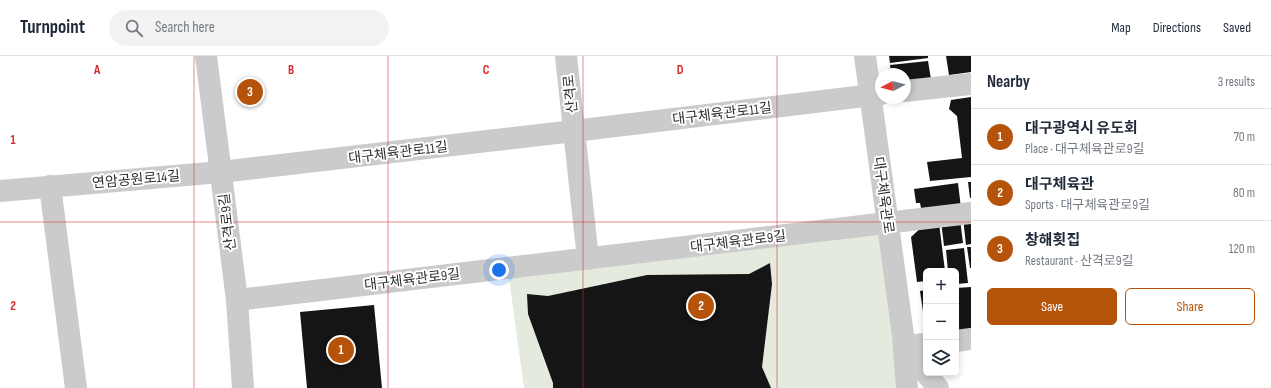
<!DOCTYPE html>
<meta charset="utf-8">
<style>
body{margin:0;font-family:"Sofia Sans Condensed","Noto Sans KR",sans-serif;background:#f2f2f3;color:#1f2937}
.controls{position:absolute;right:12px;bottom:12px;display:grid;overflow:hidden;border-radius:6px;box-shadow:0 2px 6px #0003}
.controls button{width:36px;height:36px;display:grid;place-items:center;padding:0;border:0;border-bottom:1px solid #e0e1e3;background:#fff;color:#1f2937;font:20px sans-serif}
.compass{position:absolute;left:875px;top:12px;width:36px;height:36px;border-radius:50%;background:#fff;box-shadow:0 2px 6px #0003;rotate:263deg}
.you{position:absolute;left:499px;top:214px;width:14px;height:14px;margin:-10px;border:3px solid #fff;border-radius:50%;background:#1a73e8;box-shadow:0 0 0 6px #1a73e833}
.badge{display:grid;place-items:center;width:26px;height:26px;border-radius:50%;background:#b45309;color:#fff;font-size:13px;font-weight:700}
.pin{position:absolute;translate:-50% -50%;border:2px solid #fff;box-shadow:0 1px 4px #0006}
.list{margin:0;padding:0;list-style:none}
h2{display:flex;justify-content:space-between;align-items:center;height:52px;margin:0;padding:0 16px;font-size:17px}
h2 small{font-size:13px;font-weight:400;color:#747a83}
.list li{display:grid;grid-template-columns:26px 1fr auto;gap:12px;align-items:center;box-sizing:border-box;height:56px;padding:0 16px;border-top:1px solid #e0e1e3}
.list b{display:block;font-size:15px;white-space:nowrap}
.list p{margin:0;font-size:13px;white-space:nowrap;color:#747a83}
.list em{font-size:13px;font-style:normal;color:#747a83}
.actions{display:flex;gap:8px;padding:12px 16px}
.actions a{flex:1;padding:9px 0;border:1px solid #b45309;border-radius:6px;text-align:center;font-size:14px;color:#b45309}
.actions .main{background:#b45309;color:#fff}
.icon{flex:none;width:22px;height:22px;fill:none;stroke:currentColor;stroke-width:2;stroke-linecap:round;stroke-linejoin:round}
.map{position:relative;flex:none;width:971px;height:332px;overflow:hidden}
header{display:flex;align-items:center;gap:24px;box-sizing:border-box;height:56px;padding:0 20px;background:#fff;border-bottom:1px solid #e0e1e3}
header strong{font-size:19px}
nav{display:flex;gap:22px;margin-inline-start:auto;font-size:14px}
.search{width:280px;height:36px;background:#f2f2f3;display:flex;align-items:center;gap:10px;box-sizing:border-box;padding:0 14px;border-radius:22px;color:#747a83;font-size:15px}
main{display:flex}
aside{flex:1;background:#fff}
.map>svg:first-child{display:block}
.green{fill:#e4eadd}
.building{fill:#151515}
.lines{fill:none;stroke-linecap:round;stroke-linejoin:round}
.minor{stroke:#cbcbcb;stroke-width:22}
.grid{fill:none;stroke:#d62828;stroke-width:1;stroke-opacity:0.55}
.labels{text-anchor:middle;stroke-width:4;stroke-linejoin:round;paint-order:stroke}
.street-label{font-size:14px;fill:#2e2e2e;stroke:#fff}
.grid-label{font-size:13px;text-anchor:middle;font-weight:bold;fill:#d62828;stroke:#fff;stroke-width:4;stroke-linejoin:round;paint-order:stroke}
</style>
<header>
<strong>Turnpoint</strong>
<div class="search"><svg class="icon" aria-label="search" viewBox="0 0 24 24"><circle cx="10" cy="10" r="6"/><path d="M15 15l6 6"/></svg>Search here</div>
<nav><a>Map</a><a>Directions</a><a>Saved</a></nav>
</header>
<main>
<div class="map">
<svg width="971" height="332" viewBox="0 0 971 332">
<rect width="100%" height="100%" fill="#fff"/>
<polygon class="green" points="881,177 898,332 524,332 509,222"/>
<g class="building">
<polygon points="889,0 928,0 928,2 890,7"/>
<polygon points="946,0 971,0 971,16 949,19"/>
<polygon points="928,5 931,23 905,27 905,18 891,18 890,9"/>
<polygon points="971,41 971,121 930,125 927,106 962,102 957,60 949,53 951,44"/>
<polygon points="968,126 971,126 971,142 970,142"/>
<polygon points="958,127 961,152 921,152 920,147 916,147 914,133"/>
<polygon points="971,161 971,188 966,189 963,162"/>
<polygon points="960,163 963,187 944,190 941,165"/>
<polygon points="939,167 945,215 926,215 926,225 917,226 911,181 924,169"/>
<polygon points="967,191 971,191 971,212 970,212"/>
<polygon points="964,192 968,227 956,228 956,215 948,215 946,194"/>
<polygon points="770,207 772,228 762,311 771,332 553,332 553,327 528,258 527,238 548,240 647,219 749,218"/>
<polygon points="971,231 971,278 956,279 956,232"/>
<polygon points="926,234 926,262 924,262 920,235"/>
<polygon points="374,249 382,332 307,332 300,256"/>
</g>
<g class="lines">
<g class="minor">
<polyline points="206,0 237,244 243,332"/>
<polyline points="566,0 588,203"/>
<polyline points="865,0 903,279 907,332"/>
<polyline points="905,35 971,28"/>
<polyline points="50,130 76,332"/>
<polyline points="0,135 221,116 574,75 881,38"/>
<polyline points="237,244 971,157"/>
<polyline points="956,285 971,283"/>
<polyline points="904,290 938,332"/>
<polyline points="904,290 926,288"/>
</g>
</g>
<path class="grid" d="M194,0v332M388,0v332M583,0v332M777,0v332M0,166h971"/>
<g class="labels">
<g class="street-label">
<text transform="translate(570 38) rotate(-96)" y="5">산격로</text>
<text transform="translate(722 57) rotate(-7)" y="5">대구체육관로11길</text>
<text transform="translate(398 96) rotate(-7)" y="5">대구체육관로11길</text>
<text transform="translate(136 123) rotate(-5)" y="5">연암공원로14길</text>
<text transform="translate(884 139) rotate(82)" y="5">대구체육관로</text>
<text transform="translate(227 166) rotate(-97)" y="5">산격로9길</text>
<text transform="translate(738 185) rotate(-7)" y="5">대구체육관로9길</text>
<text transform="translate(412 223) rotate(-7)" y="5">대구체육관로9길</text>
</g>
</g>
<g class="grid-label">
<text x="97" y="18">A</text>
<text x="291" y="18">B</text>
<text x="486" y="18">C</text>
<text x="680" y="18">D</text>
<text x="13" y="88">1</text>
<text x="13" y="254">2</text>
</g>
</svg>
<div class="controls">
<button>+</button>
<button>−</button>
<button><svg class="icon" aria-label="layers" viewBox="0 0 24 24"><path d="M12 4l9 5-9 5-9-5zM3 14l9 5 9-5"/></svg></button>
</div>
<svg class="compass" viewBox="-18 -18 36 36"><path d="M0-13l5 13h-10z" fill="#e53935"/><path d="M0 13l5-13h-10z" fill="#747a83"/></svg>
<div class="you"></div>
<div class="pin badge" style="left:341px;top:294px">1</div>
<div class="pin badge" style="left:701px;top:250px">2</div>
<div class="pin badge" style="left:250px;top:36px">3</div>
</div>
<aside>
<h2>Nearby<small>3 results</small></h2>
<ul class="list">
<li><span class="badge">1</span><div><b>대구광역시 유도회</b><p>Place · 대구체육관로9길</p></div><em>70 m</em></li>
<li><span class="badge">2</span><div><b>대구체육관</b><p>Sports · 대구체육관로9길</p></div><em>80 m</em></li>
<li><span class="badge">3</span><div><b>창해횟집</b><p>Restaurant · 산격로9길</p></div><em>120 m</em></li>
</ul>
<div class="actions"><a class="main">Save</a><a>Share</a></div>
</aside>
</main>
